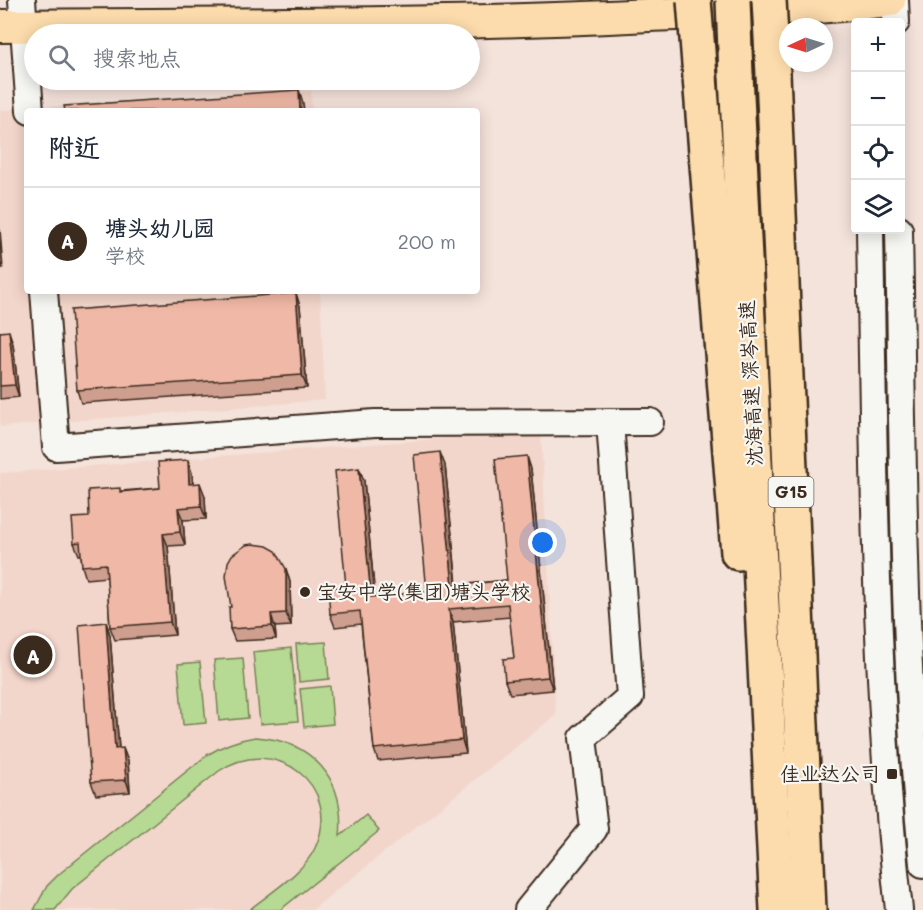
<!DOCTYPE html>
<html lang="zh">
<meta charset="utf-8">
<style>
body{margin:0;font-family:Mali,"LXGW WenKai TC",sans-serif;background:#f2f2f3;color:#1f2937}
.controls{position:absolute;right:18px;top:18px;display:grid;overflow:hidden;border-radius:6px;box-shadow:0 3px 15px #0003}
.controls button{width:54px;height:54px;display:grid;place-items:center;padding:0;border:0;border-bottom:2px solid #e0e1e3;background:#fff;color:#1f2937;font:30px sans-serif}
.compass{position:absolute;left:779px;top:18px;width:54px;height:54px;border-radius:50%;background:#fff;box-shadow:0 3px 15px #0003;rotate:266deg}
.you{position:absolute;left:543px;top:543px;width:21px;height:21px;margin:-15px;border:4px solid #fff;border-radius:50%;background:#1a73e8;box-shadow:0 0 0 9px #1a73e833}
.badge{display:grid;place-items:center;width:39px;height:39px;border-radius:50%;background:#3b2a1e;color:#fff;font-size:20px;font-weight:700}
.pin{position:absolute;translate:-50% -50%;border:3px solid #fff;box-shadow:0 2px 6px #0006}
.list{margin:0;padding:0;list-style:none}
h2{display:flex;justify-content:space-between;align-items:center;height:78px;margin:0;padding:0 24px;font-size:26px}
h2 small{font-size:20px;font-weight:400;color:#747a83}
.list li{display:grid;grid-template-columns:39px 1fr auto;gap:18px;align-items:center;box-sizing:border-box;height:108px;padding:0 24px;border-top:2px solid #e0e1e3}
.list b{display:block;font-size:22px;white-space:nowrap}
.list p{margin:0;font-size:20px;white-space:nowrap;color:#747a83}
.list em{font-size:20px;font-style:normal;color:#747a83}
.icon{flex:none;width:33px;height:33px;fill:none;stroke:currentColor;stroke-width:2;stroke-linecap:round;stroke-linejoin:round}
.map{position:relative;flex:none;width:923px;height:910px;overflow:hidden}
.search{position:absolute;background:#fff;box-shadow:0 3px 15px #0003;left:24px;top:24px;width:456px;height:66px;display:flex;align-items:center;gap:15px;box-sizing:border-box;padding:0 21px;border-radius:33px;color:#747a83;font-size:22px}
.panel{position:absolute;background:#fff;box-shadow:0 3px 15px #0003;left:24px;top:108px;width:456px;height:186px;border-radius:6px}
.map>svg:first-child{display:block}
.built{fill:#f3d6cb}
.green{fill:#b6d993;stroke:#788258;stroke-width:1.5}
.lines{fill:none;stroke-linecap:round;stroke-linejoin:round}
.minor-casing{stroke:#3b2a1e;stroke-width:30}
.major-casing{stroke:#3b2a1e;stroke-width:36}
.highway-casing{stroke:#3b2a1e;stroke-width:38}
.minor{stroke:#f6f6f2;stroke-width:26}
.major{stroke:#fcdcac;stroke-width:32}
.highway{stroke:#fcdcac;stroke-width:33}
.highway-bridge-casing{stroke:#3b2a1e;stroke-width:38;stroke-linecap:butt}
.highway-bridge{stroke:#fcdcac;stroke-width:33}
.wall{fill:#ce9e8f;stroke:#3b2a1e;stroke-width:1.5}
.shaded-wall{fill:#a88174;stroke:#3b2a1e;stroke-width:1.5}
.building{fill:#f0b8a6;stroke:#3b2a1e;stroke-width:1.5}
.poi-dot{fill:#3b2a1e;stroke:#f6f6f2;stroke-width:2}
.labels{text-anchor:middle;stroke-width:4.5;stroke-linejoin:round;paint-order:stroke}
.shield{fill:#f6f6f2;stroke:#73675e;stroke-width:1.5}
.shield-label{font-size:18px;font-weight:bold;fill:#3b2a1e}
.street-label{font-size:20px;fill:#3b2a1e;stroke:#f6f6f2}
.poi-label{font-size:20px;fill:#3b2a1e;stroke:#f6f6f2;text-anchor:start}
</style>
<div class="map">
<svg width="923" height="910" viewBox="0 0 923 910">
<rect width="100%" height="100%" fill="#f4e3db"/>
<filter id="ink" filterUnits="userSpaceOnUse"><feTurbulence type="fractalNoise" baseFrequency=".0167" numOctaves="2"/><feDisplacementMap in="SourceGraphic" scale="12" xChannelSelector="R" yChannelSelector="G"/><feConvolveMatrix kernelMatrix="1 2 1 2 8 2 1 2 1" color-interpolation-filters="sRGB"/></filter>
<g filter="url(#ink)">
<g class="built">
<polygon points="311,91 312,111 27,111 27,291 320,291 325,400 0,427 0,110"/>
<polygon points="541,431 556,715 312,910 0,910 0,473"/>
</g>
<g class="green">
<polygon points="326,642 329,679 299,682 296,644"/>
<polygon points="291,648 298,721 260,724 253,652"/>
<polygon points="243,658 248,718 219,721 214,660"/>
<polygon points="200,662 206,723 183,725 178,664"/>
<polygon points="330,686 333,724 304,727 300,689"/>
<path d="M255,737c57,3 91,42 85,99l26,-21 13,16 -99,79h-31c21,-17 55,-38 66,-62 29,-62 -40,-115 -96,-77l-147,118 -17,21h-21l13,-24 12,-12 148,-119c16,-10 29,-15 48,-18z"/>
</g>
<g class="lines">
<defs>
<g id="minor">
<polyline points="22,0 30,111"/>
<polyline points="895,0 896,22"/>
<path d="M870,230c4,227 4,454 29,680"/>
<path d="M899,230c4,211 3,423 24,634"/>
<polyline points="44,291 56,447 375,423 650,422"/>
<polyline points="528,910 594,829 583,738 630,697 610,422"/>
</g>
<path id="major" d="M0,26c216,-2 433,0 649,-11 80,-3 161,-5 240,-15"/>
<g id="highway">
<polyline points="773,74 809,910"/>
<polyline points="736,75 777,910"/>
<polyline points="700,77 738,553"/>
</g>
</defs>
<use href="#minor" class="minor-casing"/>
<use href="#major" class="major-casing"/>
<use href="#highway" class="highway-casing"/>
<use href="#minor" class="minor"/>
<use href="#major" class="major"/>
<use href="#highway" class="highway"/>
<defs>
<g id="highway-bridge">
<polyline points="694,0 700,77"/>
<polyline points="733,0 736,75"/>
<polyline points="769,0 773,74"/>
</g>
</defs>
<use href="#highway-bridge" class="highway-bridge-casing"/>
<use href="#highway-bridge" class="highway-bridge"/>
</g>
<g class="wall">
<polygon points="300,306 307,388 81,403 77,390"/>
<polygon points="0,332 13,344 19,397 0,399"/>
<polygon points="445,465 457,585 507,580 531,469 553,690 510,694 505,681 514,658 510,617 453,622 466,753 378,761 374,749 361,624 335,627 330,614 346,586 359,468 364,481 375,597 427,592"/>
<polygon points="192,473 193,484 205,496 206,519 183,520 185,545 168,546 175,635 115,640 110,627 107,577 86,579 82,566 81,555 79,555 74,543 89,517 121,491 160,488"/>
<polygon points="286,569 290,582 291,626 275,627 276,639 235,641 230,629 231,607"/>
<polygon points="106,622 110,635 119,749 128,761 130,792 96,795 91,782"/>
</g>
<g class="shaded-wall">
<polygon points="299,90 303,103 304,111 300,111"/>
<polygon points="0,229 3,269 0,262"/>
<polygon points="296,293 300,306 307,388 302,375"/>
<polygon points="9,331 13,344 19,397 15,385"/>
<polygon points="440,452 445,465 458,598 453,586"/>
<polygon points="527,456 531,469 553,690 548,677"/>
<polygon points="188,460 192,473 194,497 189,484"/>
<polygon points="359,468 364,481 376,610 371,597"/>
<polygon points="200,483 205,496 206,519 201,506"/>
<polygon points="178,508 183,520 185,545 180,532"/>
<polygon points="163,534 168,546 175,635 170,622"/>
<polygon points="286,569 290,582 291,626 286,613"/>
<polygon points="449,609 453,622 466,753 462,740"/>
<polygon points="271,614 275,627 276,639 272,626"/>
<polygon points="106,622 110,635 120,762 115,749"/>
<polygon points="123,748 128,761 130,792 126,780"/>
</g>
<g class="building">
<polygon points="299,90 300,111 65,111 64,106"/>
<polygon points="296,293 302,375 77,390 71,310"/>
<polygon points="9,331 15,385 0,386 0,332"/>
<polygon points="440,452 453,586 507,580 495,459 527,456 548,677 505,681 503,659 514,658 508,604 449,609 462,740 374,749 360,611 330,614 328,588 346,586 335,471 359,468 371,597 427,592 414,455"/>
<polygon points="188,460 189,484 200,483 201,506 178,508 180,532 163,534 170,622 110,627 106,564 82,566 80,542 74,543 72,518 89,517 88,490 120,488 120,492 160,488 158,462"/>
<polygon points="253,544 267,546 276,551 286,569 286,613 271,614 272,626 230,629 229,607 231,607 226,576 228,562 232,555 246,545"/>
<polygon points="106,622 115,749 123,748 126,780 91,782 79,625"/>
</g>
</g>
<g class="poi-dot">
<circle cx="305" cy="592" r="6"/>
<rect x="886" y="768" width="12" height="12" rx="3"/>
</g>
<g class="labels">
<rect class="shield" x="768.5" y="477" width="45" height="30" rx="4.5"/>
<g class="shield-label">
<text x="791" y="498">G15</text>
</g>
<g class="street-label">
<text transform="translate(751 383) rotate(-93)" y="7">沈海高速 深岑高速</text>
</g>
<g class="poi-label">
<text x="317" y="599">宝安中学(集团)塘头学校</text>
<text x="880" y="781" text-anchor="end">佳业达公司</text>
</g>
</g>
</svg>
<div class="controls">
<button>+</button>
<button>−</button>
<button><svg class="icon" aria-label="locate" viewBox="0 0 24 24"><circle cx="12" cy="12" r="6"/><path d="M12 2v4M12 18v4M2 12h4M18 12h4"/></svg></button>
<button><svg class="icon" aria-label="layers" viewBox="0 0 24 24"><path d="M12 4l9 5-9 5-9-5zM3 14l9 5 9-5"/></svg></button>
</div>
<svg class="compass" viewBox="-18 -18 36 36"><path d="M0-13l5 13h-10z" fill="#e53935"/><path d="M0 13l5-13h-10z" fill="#747a83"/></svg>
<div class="you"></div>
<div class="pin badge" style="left:33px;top:655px">A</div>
<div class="search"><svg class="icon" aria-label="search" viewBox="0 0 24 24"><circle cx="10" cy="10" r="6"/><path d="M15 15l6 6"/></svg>搜索地点</div>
<section class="panel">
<h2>附近<small></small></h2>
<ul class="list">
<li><span class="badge">A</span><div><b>塘头幼儿园</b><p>学校</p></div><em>200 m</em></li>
</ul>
</section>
</div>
